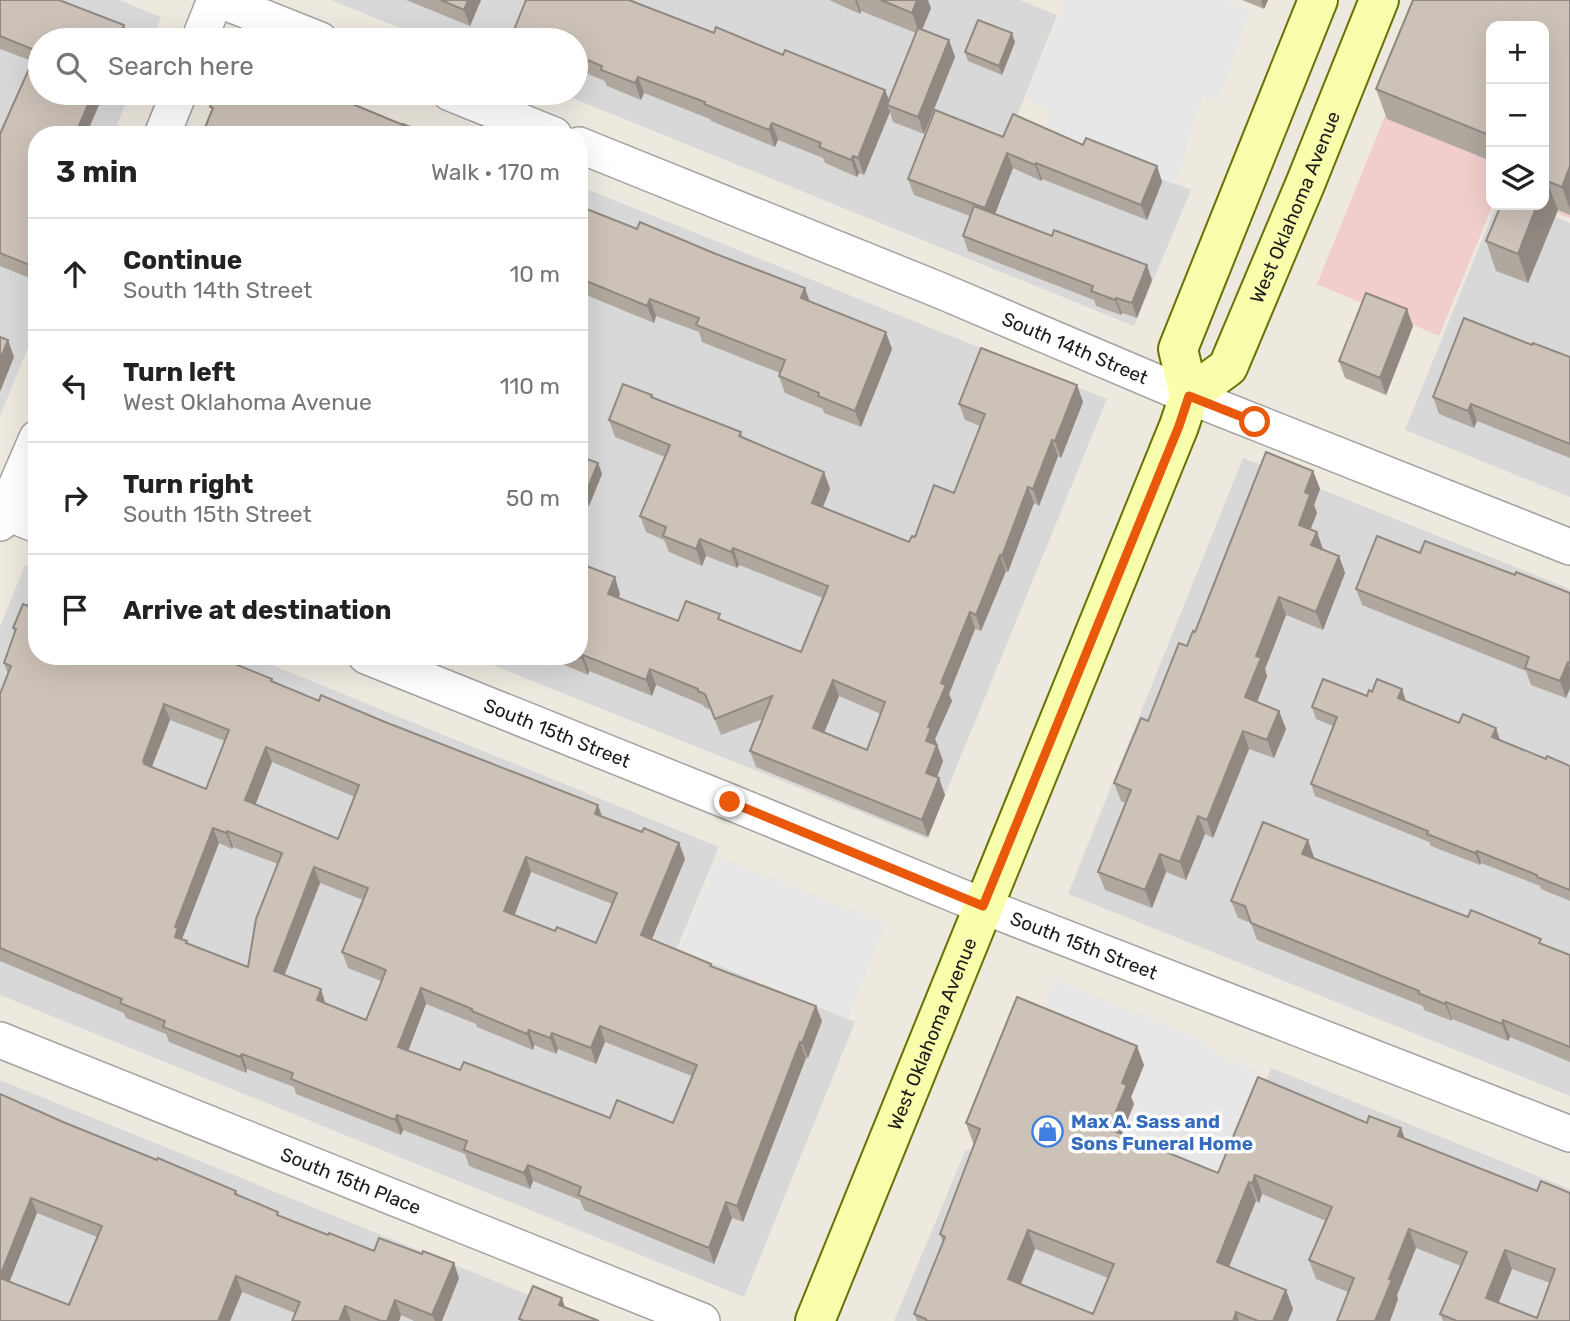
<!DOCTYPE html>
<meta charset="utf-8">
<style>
body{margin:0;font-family:Rubik,sans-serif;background:#f2f2f2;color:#222}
.controls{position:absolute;right:21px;top:21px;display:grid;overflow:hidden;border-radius:14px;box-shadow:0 7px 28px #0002}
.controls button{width:63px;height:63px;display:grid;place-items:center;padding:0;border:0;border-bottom:2px solid #e0e0e0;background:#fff;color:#222;font:35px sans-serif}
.stop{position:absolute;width:21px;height:21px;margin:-16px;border:5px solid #ea580c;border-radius:50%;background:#fff}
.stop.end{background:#ea580c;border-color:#fff;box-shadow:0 2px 7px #0008}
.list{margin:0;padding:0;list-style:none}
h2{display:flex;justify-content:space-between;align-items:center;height:91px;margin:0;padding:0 28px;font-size:30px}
h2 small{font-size:23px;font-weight:400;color:#767676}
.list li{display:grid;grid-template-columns:46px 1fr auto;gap:21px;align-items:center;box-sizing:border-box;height:112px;padding:0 28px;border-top:2px solid #e0e0e0}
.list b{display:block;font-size:26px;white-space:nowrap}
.list p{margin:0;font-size:23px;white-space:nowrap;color:#767676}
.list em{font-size:23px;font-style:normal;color:#767676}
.icon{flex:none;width:38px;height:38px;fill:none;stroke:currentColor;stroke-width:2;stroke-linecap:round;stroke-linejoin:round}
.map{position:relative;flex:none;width:1570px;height:1321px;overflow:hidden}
.search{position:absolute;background:#fff;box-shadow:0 7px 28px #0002;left:28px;top:28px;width:560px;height:77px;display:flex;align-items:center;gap:18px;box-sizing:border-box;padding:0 24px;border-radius:38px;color:#767676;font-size:26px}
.panel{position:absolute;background:#fff;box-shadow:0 7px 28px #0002;left:28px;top:126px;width:560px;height:539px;border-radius:28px}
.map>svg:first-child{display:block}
.residential{fill:#d9d8d8}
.commercial{fill:#f1cecc}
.parking{fill:#e7e7e7}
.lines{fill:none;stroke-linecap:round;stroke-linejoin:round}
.minor-casing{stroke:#a2a2a2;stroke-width:38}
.secondary-casing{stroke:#657400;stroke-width:42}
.minor{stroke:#fff;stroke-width:35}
.secondary{stroke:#f9feac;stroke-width:38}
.wall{fill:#b0a79e;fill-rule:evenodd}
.shaded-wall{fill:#908881}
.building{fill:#cdc2b8;stroke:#908881;stroke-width:2;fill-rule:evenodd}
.route{stroke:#ea580c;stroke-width:9}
.labels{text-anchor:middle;stroke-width:7;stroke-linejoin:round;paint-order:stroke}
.street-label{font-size:19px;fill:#1b1b1b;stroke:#fff}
.shop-label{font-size:19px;font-weight:bold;fill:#366cbe;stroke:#fff;text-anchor:start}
</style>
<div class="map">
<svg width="1570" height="1321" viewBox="0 0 1570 1321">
<rect width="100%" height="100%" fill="#eee9df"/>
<g class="residential">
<polygon points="0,0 119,0 161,17 152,40 40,40 40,93 130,93 113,135 37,135 37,325 0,416"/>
<polygon points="331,0 1020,0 1057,15 1016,119 1191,190 1134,326 560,93 576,93 576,40 430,40"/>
<polygon points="579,186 1107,399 927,839 470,656 579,656"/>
<polygon points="1496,205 1524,205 1570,223 1570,497 1405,430"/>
<polygon points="1243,458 1570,589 1570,1096 1068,894"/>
<polygon points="25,565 37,570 37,656 250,656 719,847 677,948 855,1022 744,1297 0,995 0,627"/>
<polygon points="1271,1068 1570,1189 1570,1321 894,1321 966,1149 1201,1244"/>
<polygon points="0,1080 593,1321 0,1321"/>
</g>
<polygon class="commercial" points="1432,0 1570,0 1570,218 1537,205 1544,205 1544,26 1491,26 1491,205 1493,205 1439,336 1317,284"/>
<g class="parking">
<polygon points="1066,0 1222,0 1250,11 1218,100 1203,95 1194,118 1183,162 1174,184 1042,130 1051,111 1025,99"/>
<polygon points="718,857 885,924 848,1018 680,948"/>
<polygon points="1053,979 1203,1041 1212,1052 1263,1076 1215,1188 1112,1146 1037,1022"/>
</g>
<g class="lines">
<defs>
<g id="minor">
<polyline points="220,0 320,40"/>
<polyline points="199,40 215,0"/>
<polyline points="450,93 554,135"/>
<polyline points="162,135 179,93"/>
<path id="s1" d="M579,145l360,145 250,106 381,151"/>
<polyline points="0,510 37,525"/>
<polyline points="0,523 37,438"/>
<path id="s2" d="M366,656l364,146 253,104 587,228"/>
<path id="s3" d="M0,1040l702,281"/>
</g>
<g id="secondary">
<path id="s4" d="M1189,396l39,-29 78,-185 73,-182"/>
<path id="s5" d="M815,1321l364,-895 10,-30 -11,-47 140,-349"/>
</g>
</defs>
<use href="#minor" class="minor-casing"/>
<use href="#secondary" class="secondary-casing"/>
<use href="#minor" class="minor"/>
<use href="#secondary" class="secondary"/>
</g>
<g class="wall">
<polygon points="0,0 124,25 129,39 40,93 104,93 86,135 37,135 37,281 0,266 0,134 32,61 0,49"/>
<polygon points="406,0 481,0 470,26"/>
<polygon points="829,0 917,0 931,8 922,30 949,40 955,57 924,134 893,122 890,112 864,175 859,173 857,177 825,163 823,158 778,140 775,147 711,121 710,119 644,93 641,100 607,86 605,81 576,69 576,40 518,40 514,30 714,33 783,55 885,90 889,100 916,33 861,11 860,14"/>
<polygon points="1242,0 1268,0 1264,9"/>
<polygon points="1413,0 1570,0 1570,215 1558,210 1528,283 1496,271 1486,241 1501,205 1544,205 1544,26 1491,26 1491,161 1387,119 1376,89"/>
<polygon points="1015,42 1002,75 968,61 965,52"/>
<polygon points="1003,137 1083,145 1157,166 1162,182 1147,220 1042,179 1041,181 1013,168 995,214 1152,280 1137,318 1122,313 1121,315 1096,306 1094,300 968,251 963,236 970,216 914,195 908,179"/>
<polygon points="579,206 810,301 892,349 861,427 824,413 823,409 785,393 779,376 780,373 702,342 699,332 656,316 654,323 579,292"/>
<polygon points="1413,326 1386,395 1345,378 1339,361"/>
<polygon points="1532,345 1570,357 1570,458 1477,421 1474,428 1439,414 1433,397"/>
<path d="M653,398l88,34 2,5 81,35 6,17 -7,18 86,35 45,-49 26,-67 -15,-6 -6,-16 124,-2 -22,56 -3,-2 -19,50 -5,-3 -26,69 -2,-1 -25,60 -6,-2 -26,65 3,7 -17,38 8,22 -6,17 8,17 -17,42 -172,-70 -6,-16 13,-32 -42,16 -10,-25 -7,-3 -1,-2 -47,-20 -4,11 -63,-25 -1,4 -45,-19h36l41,-62 -1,4 59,23h44l79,31 22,-54 -84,-33 -2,3 -31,-12 -4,10 -33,-14 -5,-12 -18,-8 -6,-16 25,-59 -50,-20 -6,-17zM839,696l42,18 -14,36 -43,-17z"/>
<polygon points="579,456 598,463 602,474 589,506 579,502"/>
<polygon points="1313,471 1320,489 1314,505 1317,513 1310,530 1317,532 1323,549 1339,556 1345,573 1323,630 1286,615 1265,669 1267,676 1257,702 1279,711 1286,729 1274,758 1249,749 1213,838 1205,834 1186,880 1166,872 1152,908 1105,890 1098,872 1126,803 1121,801 1114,783 1195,632"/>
<polygon points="1420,553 1515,575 1570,593 1570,688 1566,698 1531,685 1526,671 1362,605 1356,589"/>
<path d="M13,628l261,54 45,19 66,21 213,83 4,11 40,16 37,11 6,16 -33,80 59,25 1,2 110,55 -14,37h-2l-63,164 -11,-4 -18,46 -130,-54 -4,-10 -47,-19 -3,8 -61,-23 -4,-12 -62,-24 -2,5 -105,-41 -2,-7 -47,-18 -1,4 -77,-31 -3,-8 -40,-16 -2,-5 -124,-52v-267l8,-20 -4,-11 11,-30zM170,720l55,21 -19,48 -54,-22zM272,762l83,35 -17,42 -83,-34zM219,843l13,6 1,-2 45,17 -30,103 -61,-24v-2l-5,-2zM531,872l81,32 -16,39 -41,-12 -41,-16zM320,883l43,17 -21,52 6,16 33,13 -15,39 -40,-16 -42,-29zM426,1004l50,20 1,3 56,23 1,-5 22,9 2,-5 38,15 9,-22 87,34 -19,47 -63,-5 -150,-48 -52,-20z"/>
<polygon points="1372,692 1406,701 1459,723 1496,728 1500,741 1546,759 1570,766 1570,901 1541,889 1540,886 1481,863 1480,865 1431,846 1429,842 1315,796 1311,784 1333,726 1316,719 1312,707 1367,696"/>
<polygon points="1314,857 1314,858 1570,955 1570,1062 1510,1037 1508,1041 1452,1019 1452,1021 1424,1010 1423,1006 1257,940 1251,923 1238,918 1231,901"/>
<path d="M1144,1065l-13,32 3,7 -12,30 96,39 149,-50 34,5 4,11 132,52 33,130h-127l-3,-7 21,-48 -45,-18 -19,47 1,4 -8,22h-53l11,-29 -32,-13 -7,-19 17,-39 -64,-27 -3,9 -3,-2 -27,66 57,23 7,19 -5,12h-371l-3,-7 29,-71 -3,-9 35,-91h-2l-7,-20zM1035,1249l73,29 -15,36 -72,-30zM1512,1269l38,14 -13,35 -39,-15z"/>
<path d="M0,1094l63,28 173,69 2,4 40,17 1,4 49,19 131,43 -17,43h-28l-13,-6 -2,6h-107l3,-8 -53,-21 -12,29h-230zM37,1213l60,24 -28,68 -60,-24z"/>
</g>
<g class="shaded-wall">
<polygon points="468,0 481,0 470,26 464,10"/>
<polygon points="855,0 857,0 861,11 860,14"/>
<polygon points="917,0 928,0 931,8 920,35 912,13"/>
<polygon points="1261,0 1268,0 1264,9"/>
<polygon points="124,25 129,39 128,40 118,40"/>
<polygon points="1012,33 1015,42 1002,75 999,66"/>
<polygon points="949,40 955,57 924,134 918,117"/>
<polygon points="638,77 644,93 641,100 635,83"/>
<polygon points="885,90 891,106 887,105 890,112 864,175 858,158"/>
<polygon points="93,93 104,93 86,135 75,135"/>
<polygon points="772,123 778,140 775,147 769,130"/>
<polygon points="1007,153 1013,168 991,224 985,208"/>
<polygon points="853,156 859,173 857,177 851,160"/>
<polygon points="1036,163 1042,179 1041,181 1035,165"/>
<polygon points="1157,166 1162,182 1147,220 1141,205"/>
<polygon points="1570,166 1570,210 1562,187"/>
<polygon points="1547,181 1558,210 1528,283 1518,254 1537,205 1544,205 1544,189"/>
<polygon points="1147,265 1152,280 1137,318 1132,303"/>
<polygon points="805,288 811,305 801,298"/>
<polygon points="1116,298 1122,313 1121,315 1115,300"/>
<polygon points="650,299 656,316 654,323 647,306"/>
<polygon points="1407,309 1413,326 1386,395 1380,378"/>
<polygon points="886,332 892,349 861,427 855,411"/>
<polygon points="8,340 14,357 0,392 0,360"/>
<polygon points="1077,385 1083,402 1061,458 1055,441"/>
<polygon points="1471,404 1477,421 1474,428 1468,411"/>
<polygon points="1052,440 1058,456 1039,506 1033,489"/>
<polygon points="598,463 602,474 589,506 585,495"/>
<polygon points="1313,471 1320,489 1314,505 1317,513 1305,543 1299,525 1305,492"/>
<polygon points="824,472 830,489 818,519 812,503"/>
<polygon points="1028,487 1034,503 1008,572 1002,556"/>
<polygon points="1317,532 1323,550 1311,545"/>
<polygon points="700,539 706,556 702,566 696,549"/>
<polygon points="733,548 739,565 737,568 731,552"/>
<polygon points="1000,555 1006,571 981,631 976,615"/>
<polygon points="1339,556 1345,573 1323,630 1316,612"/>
<polygon points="615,577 620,594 614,610 608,594"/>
<polygon points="1279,597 1286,615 1265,669 1267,676 1252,715 1245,697 1256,656"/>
<polygon points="970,612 975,629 949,694 952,701 935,739 937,744 932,757 926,741 928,727 941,683"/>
<polygon points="583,655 589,671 588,675 582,658"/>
<polygon points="1568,662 1570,668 1570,688 1566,698 1560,681"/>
<polygon points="650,669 656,685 652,696 646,680"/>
<polygon points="833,680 839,696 819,745 813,728"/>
<polygon points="1402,689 1406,701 1403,711 1398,698"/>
<polygon points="164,704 170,720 149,774 143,761"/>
<polygon points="1279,711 1286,729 1274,758 1267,740"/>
<polygon points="1496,728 1500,740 1496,749 1492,737"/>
<polygon points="1243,731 1249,749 1213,838 1207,820"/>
<polygon points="937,745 943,761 932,790 926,773"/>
<polygon points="266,747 272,762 251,816 245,800"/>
<polygon points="939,778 945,795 928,837 922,820"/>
<polygon points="598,805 603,821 595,814"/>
<polygon points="1198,816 1205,834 1186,880 1180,862"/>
<polygon points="213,828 219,843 182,939 175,937 175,927"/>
<polygon points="227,831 233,847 232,849 226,833"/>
<polygon points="1308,840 1314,857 1309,871 1302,854"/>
<polygon points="679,843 685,859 647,951 641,935"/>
<polygon points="1477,851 1481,863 1480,865 1475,853"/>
<polygon points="1160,854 1166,872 1152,908 1145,890"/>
<polygon points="526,857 531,872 510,927 504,911"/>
<polygon points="314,867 320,883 280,987 274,971"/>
<polygon points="421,988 426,1004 404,1062 398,1047"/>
<polygon points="321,989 326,1005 317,1000"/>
<polygon points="1446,1002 1452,1019 1452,1021 1445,1004"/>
<polygon points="816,1006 822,1021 808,1058 802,1043"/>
<polygon points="1503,1020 1510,1037 1508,1041 1502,1024"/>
<polygon points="600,1026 605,1042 596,1064 591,1048"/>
<polygon points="529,1030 534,1045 533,1050 527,1034"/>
<polygon points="552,1033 558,1049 556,1054 550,1038"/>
<polygon points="800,1042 806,1058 743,1222 737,1206"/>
<polygon points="1137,1046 1144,1065 1131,1097 1134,1104 1116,1148 1109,1129 1122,1083"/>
<polygon points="242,1054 247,1069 246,1073 240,1057"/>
<polygon points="397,1115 403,1130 401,1135 395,1120"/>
<polygon points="1401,1128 1408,1148 1398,1136"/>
<polygon points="528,1165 533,1181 530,1189 524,1173"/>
<polygon points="1255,1175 1262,1194 1259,1203 1252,1184"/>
<polygon points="1249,1182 1256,1201 1223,1281 1217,1262"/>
<polygon points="31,1198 37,1213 5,1293 0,1279 0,1276"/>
<polygon points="726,1202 732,1218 714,1264 709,1248"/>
<polygon points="1409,1229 1416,1248 1397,1295 1398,1299 1390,1321 1375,1321 1389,1279"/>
<polygon points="1028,1230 1035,1249 1015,1298 1008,1279"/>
<polygon points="1505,1250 1512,1269 1493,1317 1486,1298"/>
<polygon points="454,1263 459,1278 442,1321 435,1321 432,1315"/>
<polygon points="236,1276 242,1292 230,1321 218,1321"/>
<polygon points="1286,1290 1293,1309 1288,1321 1273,1321"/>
<polygon points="562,1298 567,1314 559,1305"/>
<polygon points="395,1300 401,1315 399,1321 387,1321"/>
<polygon points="345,1306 351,1321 339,1321"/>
<polygon points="1236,1312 1239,1321 1233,1321"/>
</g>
<g class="building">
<polygon points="0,0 59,0 124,25 118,40 40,40 40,93 93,93 75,135 37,135 37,268 0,253 0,134 37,51 0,36"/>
<polygon points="441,0 468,0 464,10"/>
<polygon points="526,0 629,0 714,33 716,27 783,55 785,50 885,90 858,158 853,156 851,160 819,147 821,143 772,123 769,130 704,104 705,102 638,77 635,83 601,70 602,66 576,55 576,40 539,40 514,30"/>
<polygon points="881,0 917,0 912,13"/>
<polygon points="1413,0 1570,0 1570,166 1562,187 1547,181 1544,189 1544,26 1491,26 1491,136 1376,89"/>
<polygon points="978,20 1012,33 999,66 965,52"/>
<polygon points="918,28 949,40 918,117 887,105"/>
<polygon points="216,93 298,93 310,98 312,93 326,93 403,125 403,124 430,135 202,135 213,108 210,107"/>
<polygon points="935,110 1003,137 1013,114 1083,145 1086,138 1157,166 1141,205 1036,163 1035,165 1007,153 985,208 908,179"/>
<polygon points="1501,205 1537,205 1518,254 1486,241"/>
<polygon points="579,206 637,229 640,222 716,254 805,288 801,298 886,332 855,411 818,396 819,393 779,376 785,360 696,325 699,318 650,299 647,306 579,278"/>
<polygon points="974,206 1052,236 1054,230 1147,265 1132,303 1116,298 1115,300 1091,291 1093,286 963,236"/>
<polygon points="1366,293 1407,309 1380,378 1339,361"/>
<polygon points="1464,318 1532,345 1533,343 1570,357 1570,444 1471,404 1468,411 1433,397"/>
<polygon points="0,337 8,340 0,360"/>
<path d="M981,348l96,37 -22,56 -3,-1 -19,49 -5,-2 -26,69 -2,-1 -24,60 -6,-3 -29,71 5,2 -18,42 3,1 -5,13 11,4 -11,28 13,5 -17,42 -172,-69 22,-55 -57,23 -10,-25 -7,-3v-2l-48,-20 -4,11 -63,-25 -1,3 -5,-2h2v-93l36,14 -7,17 70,27 8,-20 34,13 -2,5 83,33 27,-66 -95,-38 -2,4 -31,-13 -4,10 -33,-13 3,-9 -26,-11 30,-71 -61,-25 14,-36 29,11 -1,2 90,35 -2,4 85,36 -12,31 97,39 3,-6 3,1 19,-52 20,8 31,-79 -26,-10zM833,680l52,22 -18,48 -54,-22z"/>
<polygon points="1266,452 1313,471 1305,492 1310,495 1299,525 1317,532 1311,545 1339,556 1316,612 1279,597 1256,656 1261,658 1245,697 1279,711 1267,740 1243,731 1207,820 1198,816 1180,862 1160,854 1145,890 1098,872 1131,790 1114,783 1141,718 1148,721 1179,643 1187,646 1193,631 1195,632"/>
<polygon points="579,456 598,463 585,495 579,493"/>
<polygon points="1377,536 1420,553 1425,541 1515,575 1516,572 1570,593 1570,663 1568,662 1560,681 1525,668 1529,657 1356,589"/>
<path d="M35,588l2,1v67h178l57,23 -1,2 48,20 2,-6 64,27 213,83 -3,9 47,18 2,-4 35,15 -38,92 70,29 -1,2 106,40 -14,37 -2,-1 -63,164 -11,-4 -17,46 -131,-53 3,-8 -53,-22 -4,8 -60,-23 3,-9 -70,-26 -2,5 -104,-41 2,-6 -51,-19 -2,3 -77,-30 2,-6 -45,-18 2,-4 -122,-51v-254l11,-28 -7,-3 12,-34 -3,-1 10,-24 5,2zM164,704l65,26 -23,59 -62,-25 1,-3h-2zM266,747l93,38 -21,54 -93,-39zM213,828l13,5 1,-2 55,22 -26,66 -8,48 -62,-24 1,-2 -12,-4 3,-9 -3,-1zM526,857l91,36 -21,50 -39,-16 -2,4 -51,-20zM314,867l54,21 -26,64 44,18 -20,50 -49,-20 4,-11 -47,-18zM421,988l51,21v2l55,23 2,-4 21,8 2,-5 39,15 9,-22 97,39 -24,58 -56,-23 -7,18 -146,-56 -4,8 -62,-23z"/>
<polygon points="1323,679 1367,696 1369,690 1372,692 1377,679 1402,689 1398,698 1459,723 1463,714 1496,728 1492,737 1546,759 1547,756 1570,766 1570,890 1537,877 1537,875 1477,851 1475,853 1427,834 1428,831 1311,784 1337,717 1312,707"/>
<polygon points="1263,822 1308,840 1302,854 1468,917 1471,910 1541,939 1539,943 1570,955 1570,1047 1503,1020 1502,1024 1446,1002 1445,1004 1418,993 1419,991 1251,923 1245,906 1231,901"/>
<path d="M1017,997l120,49 -15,37 5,2 -18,44 109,44 40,-96 109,46 2,-7 32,12 -3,8 139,55 4,-10 29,12v128h-113l-17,-7 27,-62 -58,-23 -20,50 3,1 -17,41h-38l17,-43 -45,-18 23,-53 -77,-32 -3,9 -3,-2 -32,80 69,28 -13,31h-15l-22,-9 -3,9h-307v-2l-12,-5 31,-77 -5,-3 40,-105 -14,-6zM1028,1230l86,34 -21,50 -85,-35zM1505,1250l50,19 -18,49 -51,-20z"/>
<polygon points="0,1094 63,1122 157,1160 158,1158 236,1191 235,1194 278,1212 277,1215 328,1235 329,1233 374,1251 379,1238 422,1254 423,1251 454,1263 432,1315 395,1300 387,1321 381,1321 345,1306 339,1321 292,1321 300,1302 236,1276 218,1321 0,1321 0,1278 69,1305 102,1226 31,1198 0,1276"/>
<polygon points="533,1286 562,1298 559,1305 599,1321 524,1321 519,1319"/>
</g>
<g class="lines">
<polyline class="route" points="730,802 983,906 1179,426 1189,396 1255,422"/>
</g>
<defs>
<symbol id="shop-ring" viewBox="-11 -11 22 22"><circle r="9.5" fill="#fff" stroke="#3f7fe0" stroke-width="1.5"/><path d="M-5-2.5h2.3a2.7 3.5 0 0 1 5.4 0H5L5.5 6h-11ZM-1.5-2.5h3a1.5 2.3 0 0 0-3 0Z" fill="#3f7fe0"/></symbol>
</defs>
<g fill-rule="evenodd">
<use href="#shop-ring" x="1030" y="1114" width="35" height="35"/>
</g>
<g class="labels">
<g class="street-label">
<text dy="7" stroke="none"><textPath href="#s4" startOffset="222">West Oklahoma Avenue</textPath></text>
<text dy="7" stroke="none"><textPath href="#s1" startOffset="536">South 14th Street</textPath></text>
<text dy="7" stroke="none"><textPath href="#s2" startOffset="206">South 15th Street</textPath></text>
<text dy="7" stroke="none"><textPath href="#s2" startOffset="774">South 15th Street</textPath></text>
<text dy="7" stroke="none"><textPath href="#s5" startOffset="310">West Oklahoma Avenue</textPath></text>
<text dy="7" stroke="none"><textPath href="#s3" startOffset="378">South 15th Place</textPath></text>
</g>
<g class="shop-label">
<text x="1071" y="1128">Max A. Sass and<tspan x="1071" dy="22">Sons Funeral Home</tspan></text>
</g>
</g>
</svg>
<div class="controls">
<button>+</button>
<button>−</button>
<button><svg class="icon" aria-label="layers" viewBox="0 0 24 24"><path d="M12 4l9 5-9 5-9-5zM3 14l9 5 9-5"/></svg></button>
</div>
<div class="stop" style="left:1255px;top:422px"></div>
<div class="stop end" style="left:730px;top:802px"></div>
<div class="search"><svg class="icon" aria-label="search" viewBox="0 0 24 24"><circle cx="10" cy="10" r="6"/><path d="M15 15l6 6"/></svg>Search here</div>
<section class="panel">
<h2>3 min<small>Walk · 170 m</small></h2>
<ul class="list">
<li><svg class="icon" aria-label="ahead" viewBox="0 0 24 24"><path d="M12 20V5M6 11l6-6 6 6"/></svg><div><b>Continue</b><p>South 14th Street</p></div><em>10 m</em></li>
<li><svg class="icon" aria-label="left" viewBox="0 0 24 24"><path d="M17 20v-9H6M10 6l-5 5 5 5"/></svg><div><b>Turn left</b><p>West Oklahoma Avenue</p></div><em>110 m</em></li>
<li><svg class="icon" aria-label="right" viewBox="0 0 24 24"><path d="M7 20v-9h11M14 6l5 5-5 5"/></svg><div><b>Turn right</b><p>South 15th Street</p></div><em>50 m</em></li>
<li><svg class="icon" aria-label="arrive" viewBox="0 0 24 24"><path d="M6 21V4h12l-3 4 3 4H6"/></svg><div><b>Arrive at destination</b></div></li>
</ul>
</section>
</div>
